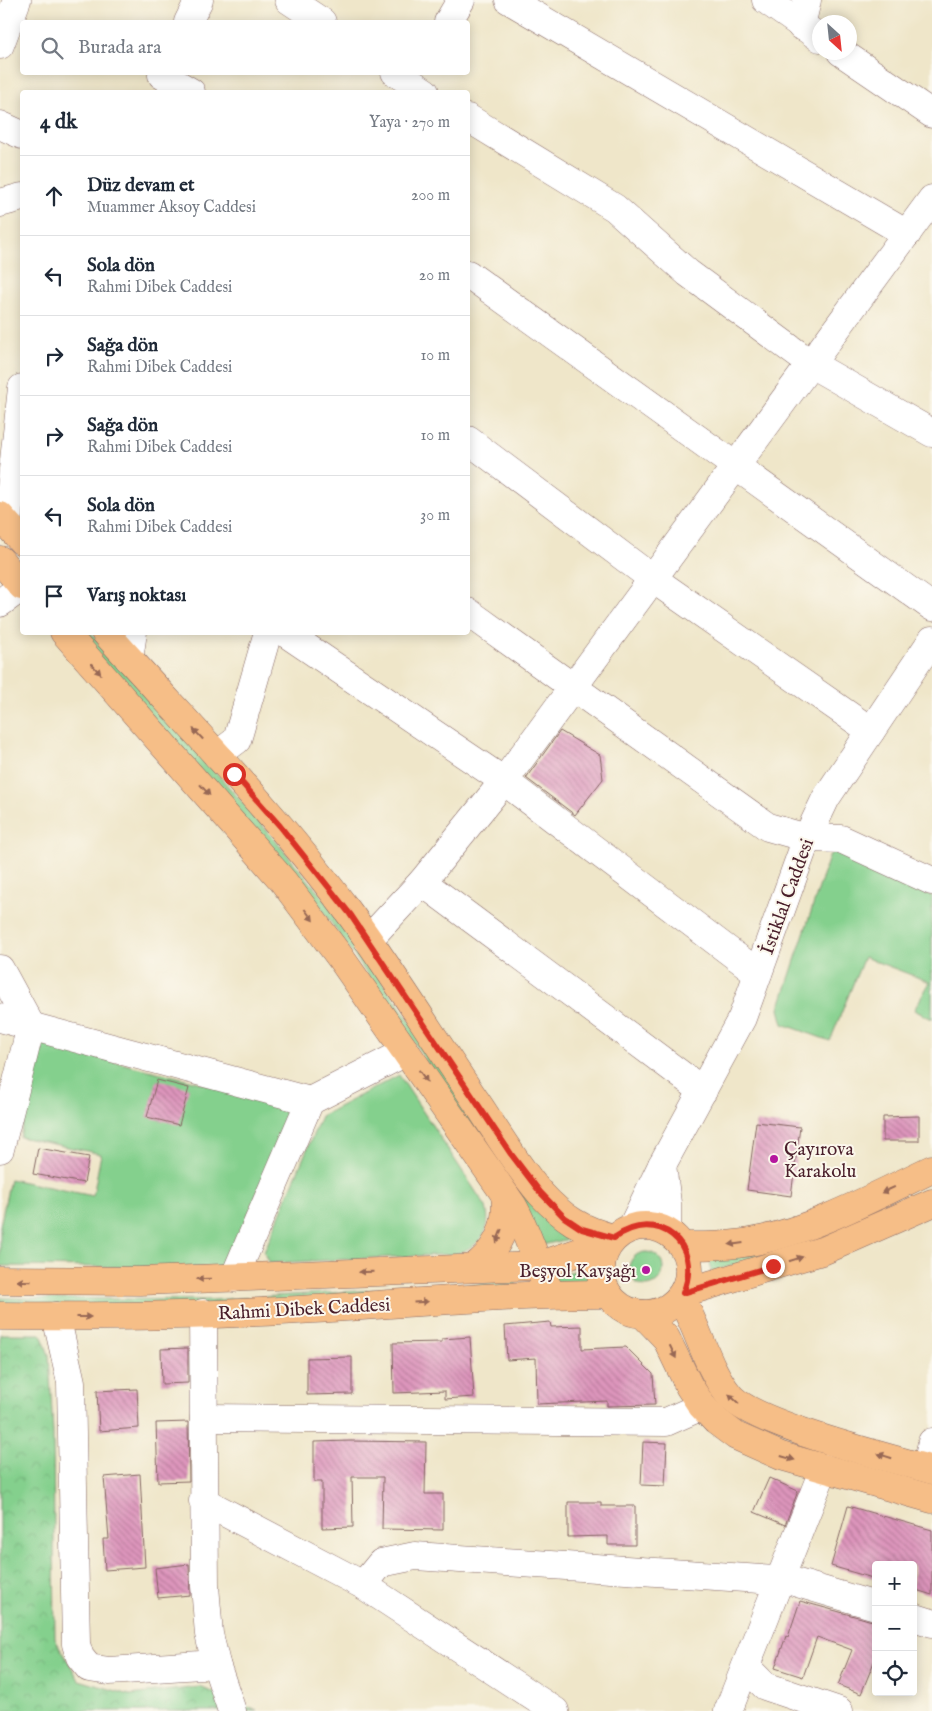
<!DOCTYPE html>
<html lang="tr">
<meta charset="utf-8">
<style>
body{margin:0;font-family:"IM FELL English",serif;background:#f2f2f3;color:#1f2937}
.controls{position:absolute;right:15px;bottom:15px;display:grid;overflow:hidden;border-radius:5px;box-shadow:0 2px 12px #0003}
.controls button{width:45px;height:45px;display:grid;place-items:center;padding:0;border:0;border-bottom:1px solid #e0e1e3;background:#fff;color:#1f2937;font:25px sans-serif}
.compass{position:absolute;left:812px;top:15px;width:45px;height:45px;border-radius:50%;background:#fff;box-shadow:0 2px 12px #0003;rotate:153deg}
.stop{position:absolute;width:15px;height:15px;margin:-11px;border:4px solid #d93025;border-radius:50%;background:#fff}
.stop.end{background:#d93025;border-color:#fff;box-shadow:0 1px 5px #0008}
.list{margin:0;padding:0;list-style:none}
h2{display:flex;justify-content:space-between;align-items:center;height:65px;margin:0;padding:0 20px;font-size:21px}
h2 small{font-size:16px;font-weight:400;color:#747a83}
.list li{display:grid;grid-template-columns:32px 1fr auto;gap:15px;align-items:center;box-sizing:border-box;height:80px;padding:0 20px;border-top:1px solid #e0e1e3}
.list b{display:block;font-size:19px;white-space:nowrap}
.list p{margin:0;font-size:16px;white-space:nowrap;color:#747a83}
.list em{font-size:16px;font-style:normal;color:#747a83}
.icon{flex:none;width:28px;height:28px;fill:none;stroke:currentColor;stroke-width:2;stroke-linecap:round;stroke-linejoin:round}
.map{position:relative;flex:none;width:932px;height:1711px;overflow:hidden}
.search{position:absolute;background:#fff;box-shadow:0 2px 12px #0003;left:20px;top:20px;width:450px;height:55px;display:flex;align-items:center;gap:12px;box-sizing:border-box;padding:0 18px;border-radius:5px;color:#747a83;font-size:19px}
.panel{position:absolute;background:#fff;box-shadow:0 2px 12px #0003;left:20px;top:90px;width:450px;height:545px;border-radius:5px}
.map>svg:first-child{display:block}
.grass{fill:#84d08d;stroke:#67785c}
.park{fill:url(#park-crowns);stroke:#67785c}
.building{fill:url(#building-back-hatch)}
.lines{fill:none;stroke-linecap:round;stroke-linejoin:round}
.minor-casing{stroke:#846562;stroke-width:29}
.major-casing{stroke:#846562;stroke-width:29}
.minor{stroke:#fff;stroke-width:28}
.major{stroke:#f6be87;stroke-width:28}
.oneway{fill:#976754}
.route{stroke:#d93025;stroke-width:6}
.poi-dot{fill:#b5179e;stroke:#fbf7ec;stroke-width:2}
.labels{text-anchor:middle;stroke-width:4;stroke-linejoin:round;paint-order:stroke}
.street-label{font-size:19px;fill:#4a1f2b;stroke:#fbf7ec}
.poi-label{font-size:19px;fill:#4a1f2b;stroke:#fbf7ec;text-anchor:start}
</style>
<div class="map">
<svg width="932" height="1711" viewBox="0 0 932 1711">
<defs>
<pattern id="park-crowns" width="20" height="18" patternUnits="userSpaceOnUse" patternTransform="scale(1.25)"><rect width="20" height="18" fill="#84d08d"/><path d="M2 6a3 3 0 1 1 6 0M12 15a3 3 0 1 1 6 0" fill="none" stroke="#74b27a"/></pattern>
<pattern id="building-back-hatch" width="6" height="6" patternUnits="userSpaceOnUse" patternTransform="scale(1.25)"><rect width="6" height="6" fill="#dd95bc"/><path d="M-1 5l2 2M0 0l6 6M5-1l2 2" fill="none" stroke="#b57999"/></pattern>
</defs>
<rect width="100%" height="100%" fill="#fbf7ec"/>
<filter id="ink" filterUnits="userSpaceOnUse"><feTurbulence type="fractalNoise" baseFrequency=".02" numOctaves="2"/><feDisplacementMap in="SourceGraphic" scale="10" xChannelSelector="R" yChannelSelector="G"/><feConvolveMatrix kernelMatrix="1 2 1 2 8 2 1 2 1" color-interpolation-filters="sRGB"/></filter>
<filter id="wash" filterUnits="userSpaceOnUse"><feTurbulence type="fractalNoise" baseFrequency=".0096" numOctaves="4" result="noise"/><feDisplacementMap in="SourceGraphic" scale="20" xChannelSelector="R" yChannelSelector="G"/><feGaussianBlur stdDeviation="1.12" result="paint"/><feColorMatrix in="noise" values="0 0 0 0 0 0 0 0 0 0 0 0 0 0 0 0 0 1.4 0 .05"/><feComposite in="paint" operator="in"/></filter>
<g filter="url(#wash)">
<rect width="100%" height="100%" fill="#efe6c9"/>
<g class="grass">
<polygon points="78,633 91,633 245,805 328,903 546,1218 569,1239 542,1245 410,1036 318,904"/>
<polygon points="845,850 932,896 932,1019 914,1010 930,982 864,957 830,1041 783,1024 779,1009 830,854"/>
<polygon points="42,1044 280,1102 289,1117 226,1268 0,1266 0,1226 10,1179 93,1196 101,1154 20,1137"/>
<path d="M399,1075l87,132c7,26 -8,39 -30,47l-186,9 -6,-11 57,-136z"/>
<polygon points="806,1237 809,1243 711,1272 710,1257"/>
<circle cx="646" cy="1269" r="17"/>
<polygon points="597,1265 601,1288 574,1289 548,1278"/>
<polygon points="516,1279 517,1289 235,1305 0,1305 0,1298 210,1300 474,1284"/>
</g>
<polygon class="park" points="0,1334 41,1334 49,1355 53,1433 55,1639 79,1680 130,1695 200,1687 257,1711 0,1711"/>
<g id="blocks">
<g class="building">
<polygon points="560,731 600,755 603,779 575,815 526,778"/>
<polygon points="157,1080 189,1088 179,1125 147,1117"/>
<polygon points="919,1116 919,1141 883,1141 883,1117"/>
<polygon points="756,1122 800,1127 791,1196 747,1190"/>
<polygon points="38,1148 89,1157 84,1183 33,1174"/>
<polygon points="550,1322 551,1327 582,1326 582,1349 626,1347 653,1374 655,1405 607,1406 607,1401 537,1404 536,1358 507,1360 505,1326"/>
<polygon points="470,1337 474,1397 445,1399 445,1391 394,1393 393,1343 442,1342 442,1339"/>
<polygon points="188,1348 188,1383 162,1384 161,1349"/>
<polygon points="352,1357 352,1394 307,1395 307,1358"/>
<polygon points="137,1389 139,1428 99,1431 97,1391"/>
<polygon points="188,1422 189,1481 158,1482 156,1423"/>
<polygon points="351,1441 426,1442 425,1494 443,1494 443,1530 382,1529 383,1477 352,1477 353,1527 322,1528 322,1482 314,1482 314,1442"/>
<polygon points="643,1442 667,1443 665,1486 641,1485"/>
<polygon points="140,1474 145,1567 105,1570 103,1539 109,1539 104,1477"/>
<polygon points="769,1478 798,1491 785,1525 754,1512"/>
<polygon points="568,1502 601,1502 601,1506 635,1506 635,1545 608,1545 608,1536 568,1537"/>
<polygon points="848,1506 932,1530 932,1595 913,1589 913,1565 876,1565 876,1579 831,1566"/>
<polygon points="189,1564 190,1595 158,1598 155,1568"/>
<polygon points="800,1601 876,1622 876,1657 861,1694 838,1685 852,1650 817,1637 803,1677 775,1668 786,1636 788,1637"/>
</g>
</g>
</g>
<g filter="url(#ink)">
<use href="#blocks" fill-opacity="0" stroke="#846562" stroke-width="1"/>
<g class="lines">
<defs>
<g id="minor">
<polyline points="289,0 322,22"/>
<polyline points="509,0 907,234"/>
<polyline points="766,0 820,38"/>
<polyline points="188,22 199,0"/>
<polyline points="448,22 461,0"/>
<polyline points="801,26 807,0"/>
<polyline points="0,45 17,0"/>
<polyline points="841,52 932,114"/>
<polyline points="395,72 425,92"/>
<polyline points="162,75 191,92"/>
<polyline points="468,118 615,208 688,273 811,364 932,433"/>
<polyline points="0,125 22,135"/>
<polyline points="0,203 22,197"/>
<polyline points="468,274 932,607"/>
<polyline points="468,440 653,579 871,731"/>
<polyline points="7,524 22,388"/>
<polyline points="0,603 22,587"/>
<polyline points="468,612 768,827 807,838 841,839 932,881"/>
<polyline points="284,632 504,781 758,973"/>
<polyline points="129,659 133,632"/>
<polyline points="217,755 237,740 268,632"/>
<polyline points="422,882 703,1091"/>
<polyline points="368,940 422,882 504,781 932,199"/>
<polyline points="0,969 31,1026 0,1149"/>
<polyline points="0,1018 310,1101"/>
<polyline points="662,1165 667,1203 667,1231"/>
<polyline points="632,1227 662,1165 742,1018 807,838 826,798 932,640"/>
<polyline points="234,1278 310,1101 406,1052"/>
<polyline points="203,1313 205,1586 209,1634 216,1664 232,1711"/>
<polyline points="56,1316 71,1382 76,1644 80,1657 89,1668 109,1671 216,1664"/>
<polyline points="204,1418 666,1422 702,1406"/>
<polyline points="927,1468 932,1442"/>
<polyline points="203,1501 363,1585 555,1711"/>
<polyline points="363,1585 381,1563 415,1556 791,1581 876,1606"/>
<polyline points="913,1617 932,1623"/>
<polyline points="746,1667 765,1686 839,1711"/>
<polyline points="728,1711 824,1468"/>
</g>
<g id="major">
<polyline points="0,516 22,541"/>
<polyline points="0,560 22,586"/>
<path d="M64,632l219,249 57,76 173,249c16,28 23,59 38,88"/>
<path d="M105,632c83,93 171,182 245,282 45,62 85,127 128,190 20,30 39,62 62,89 23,25 41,37 74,45"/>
<circle cx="645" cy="1270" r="44"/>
<path d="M683,1246c24,0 48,0 72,-5 58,-11 124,-47 177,-72"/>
<path d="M473,1268c25,-18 36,-42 32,-73"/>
<polyline points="0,1280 140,1281 538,1266 585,1250 605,1250"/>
<polyline points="683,1293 825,1250 932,1203"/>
<path d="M680,1297c19,32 26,69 49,98 23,29 162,63 203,75"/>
<polyline points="643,1314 666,1338 689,1386 702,1406 716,1421 736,1436 781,1456 932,1499"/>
<path d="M0,1316c99,1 199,0 298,-6 103,-6 206,-16 310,-16"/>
</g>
</defs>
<use href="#minor" class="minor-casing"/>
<use href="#major" class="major-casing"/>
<use href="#minor" class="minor"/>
<use href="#major" class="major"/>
</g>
<defs><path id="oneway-solid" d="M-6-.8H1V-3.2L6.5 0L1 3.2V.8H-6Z" transform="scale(1.25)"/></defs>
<g class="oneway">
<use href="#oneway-solid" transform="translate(96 669) rotate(48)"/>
<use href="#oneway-solid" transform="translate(198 734) rotate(-133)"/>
<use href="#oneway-solid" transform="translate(205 790) rotate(48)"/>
<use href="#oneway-solid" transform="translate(309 915) rotate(53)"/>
<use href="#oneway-solid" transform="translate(423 1076) rotate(55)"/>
<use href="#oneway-solid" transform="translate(888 1190) rotate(156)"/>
<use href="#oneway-solid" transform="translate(499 1236) rotate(111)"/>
<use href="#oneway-solid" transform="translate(736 1244) rotate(173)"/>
<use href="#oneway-solid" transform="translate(796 1259) rotate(-18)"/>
<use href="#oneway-solid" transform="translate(366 1272) rotate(178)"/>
<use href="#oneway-solid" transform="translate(204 1279) rotate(178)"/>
<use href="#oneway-solid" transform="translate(24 1281) rotate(-178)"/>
<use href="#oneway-solid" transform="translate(421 1302) rotate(-4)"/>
<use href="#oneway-solid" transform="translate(84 1317)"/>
<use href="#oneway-solid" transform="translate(673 1352) rotate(64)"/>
<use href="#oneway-solid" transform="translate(734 1399) rotate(-137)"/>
<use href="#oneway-solid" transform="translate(885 1456) rotate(-163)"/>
<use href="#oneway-solid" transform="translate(788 1458) rotate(16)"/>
</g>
</g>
<g class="lines" filter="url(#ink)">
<path class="route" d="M234,774l46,52 70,88 161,240 29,38 24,25 18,12 32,9c43,-32 90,6 69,55l90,-27"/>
</g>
<g class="poi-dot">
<circle cx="774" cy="1159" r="5"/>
<circle cx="646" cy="1270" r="5"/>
</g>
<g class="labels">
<g class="street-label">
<text transform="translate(786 896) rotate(-70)" y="7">İstiklal Caddesi</text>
<text transform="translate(304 1308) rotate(-3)" y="7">Rahmi Dibek Caddesi</text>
</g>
<g class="poi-label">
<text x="784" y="1155">Çayırova<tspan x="784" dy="22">Karakolu</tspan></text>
<text x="636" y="1277" text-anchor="end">Beşyol Kavşağı</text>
</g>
</g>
</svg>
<div class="controls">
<button>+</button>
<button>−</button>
<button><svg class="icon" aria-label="locate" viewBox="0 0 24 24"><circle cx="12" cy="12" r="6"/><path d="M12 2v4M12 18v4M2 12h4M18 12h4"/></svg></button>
</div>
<svg class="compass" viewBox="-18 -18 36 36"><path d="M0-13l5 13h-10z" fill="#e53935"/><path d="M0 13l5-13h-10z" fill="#747a83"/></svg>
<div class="stop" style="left:234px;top:774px"></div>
<div class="stop end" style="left:773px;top:1266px"></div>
<div class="search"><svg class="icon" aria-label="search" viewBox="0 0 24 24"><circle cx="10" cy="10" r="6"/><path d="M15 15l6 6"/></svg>Burada ara</div>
<section class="panel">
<h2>4 dk<small>Yaya · 270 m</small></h2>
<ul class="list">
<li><svg class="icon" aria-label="ahead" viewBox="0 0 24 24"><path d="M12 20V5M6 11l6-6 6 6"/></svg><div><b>Düz devam et</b><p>Muammer Aksoy Caddesi</p></div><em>200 m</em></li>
<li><svg class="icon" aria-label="left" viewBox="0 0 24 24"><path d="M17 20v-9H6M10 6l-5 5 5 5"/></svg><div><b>Sola dön</b><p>Rahmi Dibek Caddesi</p></div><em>20 m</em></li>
<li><svg class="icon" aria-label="right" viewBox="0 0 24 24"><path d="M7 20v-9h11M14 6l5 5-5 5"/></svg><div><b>Sağa dön</b><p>Rahmi Dibek Caddesi</p></div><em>10 m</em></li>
<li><svg class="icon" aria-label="right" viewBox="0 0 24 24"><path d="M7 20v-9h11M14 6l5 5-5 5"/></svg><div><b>Sağa dön</b><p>Rahmi Dibek Caddesi</p></div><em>10 m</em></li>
<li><svg class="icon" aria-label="left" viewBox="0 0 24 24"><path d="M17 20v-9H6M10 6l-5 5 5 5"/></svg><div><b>Sola dön</b><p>Rahmi Dibek Caddesi</p></div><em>30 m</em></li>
<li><svg class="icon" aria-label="arrive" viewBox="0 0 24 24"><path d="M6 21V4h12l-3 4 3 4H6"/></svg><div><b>Varış noktası</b></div></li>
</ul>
</section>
</div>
